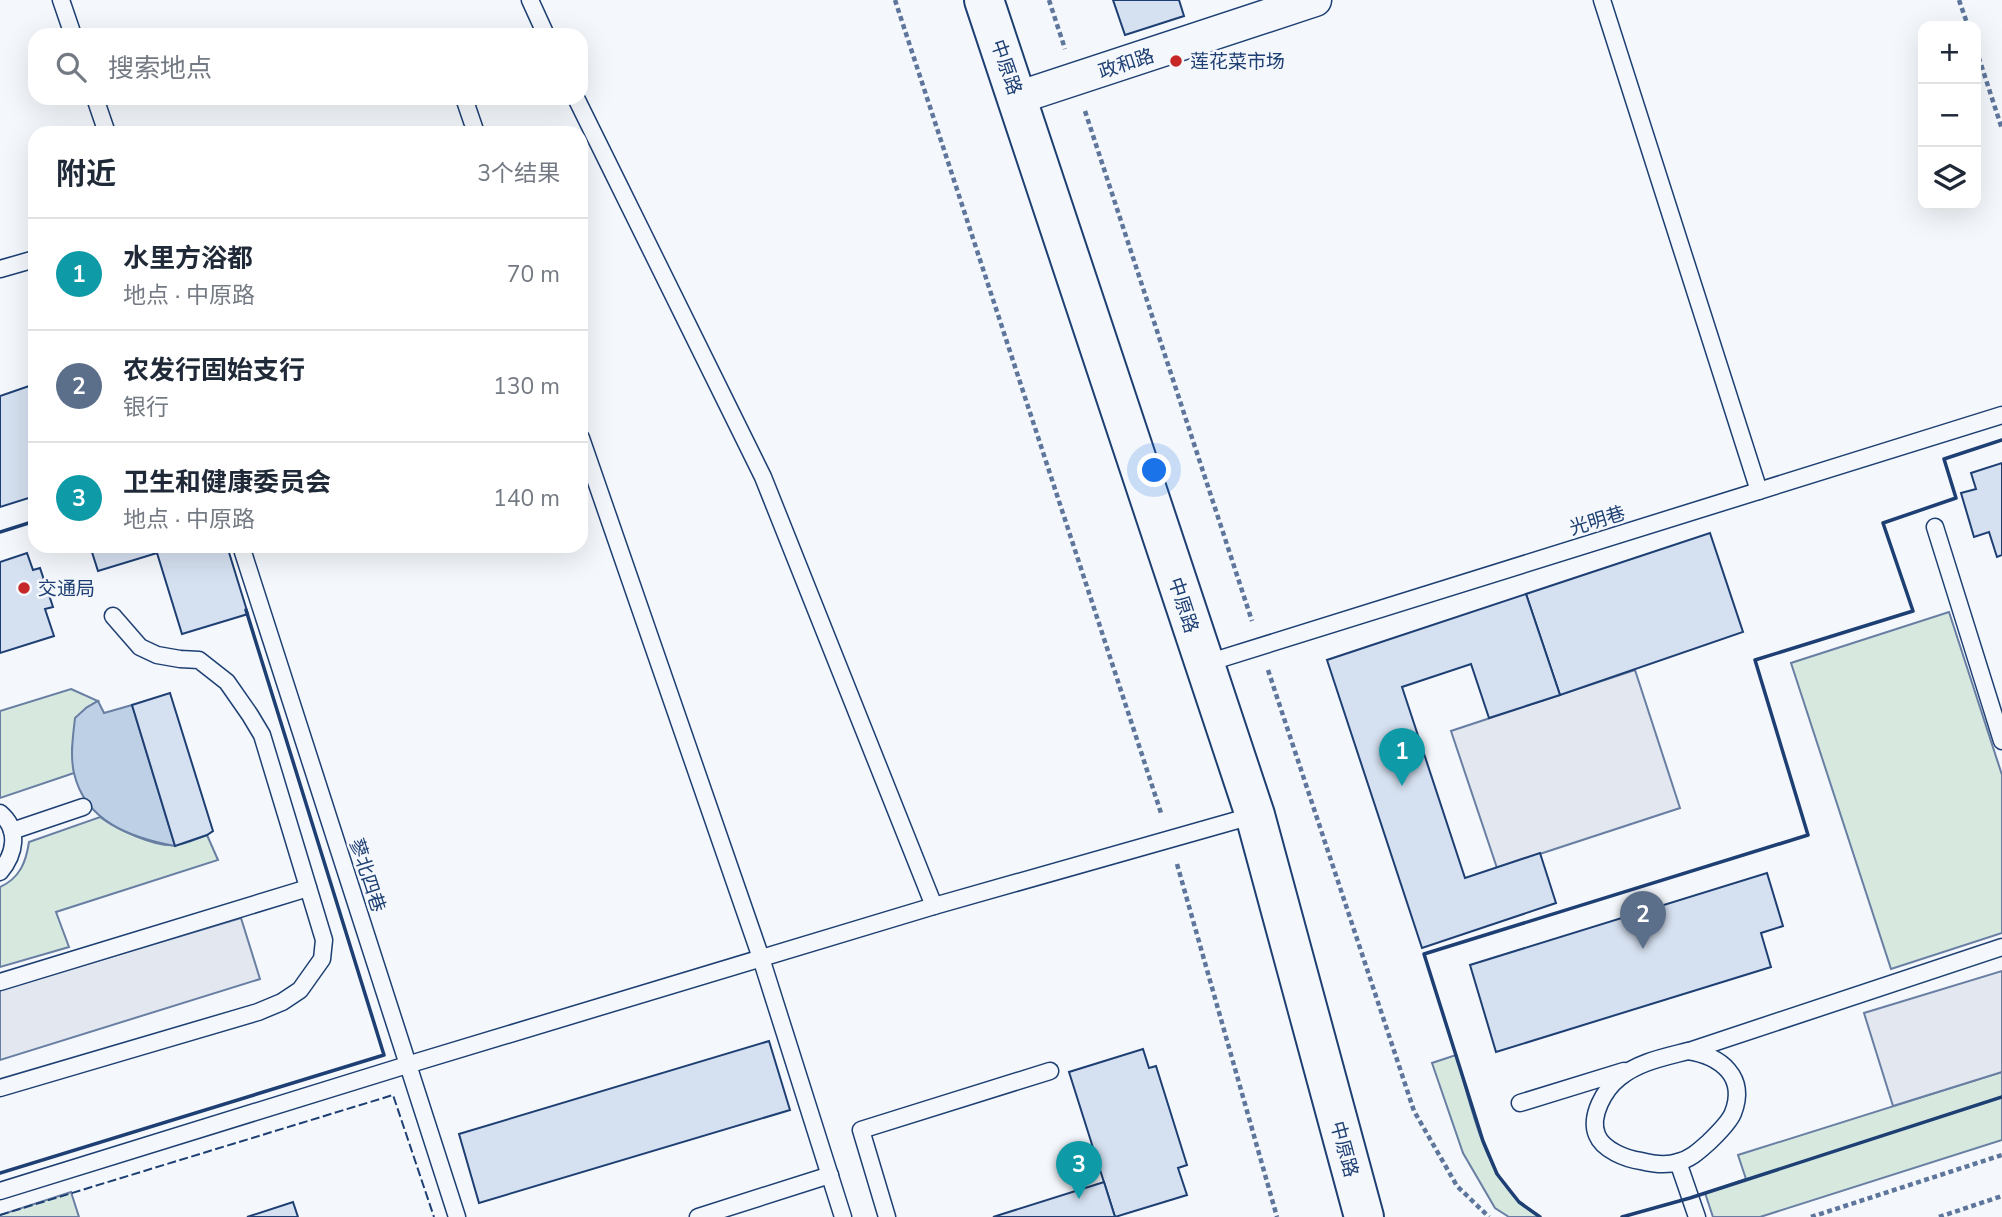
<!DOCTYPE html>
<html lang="zh">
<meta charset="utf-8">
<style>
body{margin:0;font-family:"Nunito Sans","Noto Sans SC",sans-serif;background:#f2f2f3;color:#1f2937}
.controls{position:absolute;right:21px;top:21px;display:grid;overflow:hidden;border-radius:14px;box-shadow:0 7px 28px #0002}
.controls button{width:63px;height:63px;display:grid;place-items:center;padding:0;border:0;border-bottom:2px solid #e0e1e3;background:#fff;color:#1f2937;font:35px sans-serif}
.you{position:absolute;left:1155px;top:471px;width:24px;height:24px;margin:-18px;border:5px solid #fff;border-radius:50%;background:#1a73e8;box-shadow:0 0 0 10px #1a73e833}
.badge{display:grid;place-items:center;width:46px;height:46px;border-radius:50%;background:#0b8043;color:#fff;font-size:23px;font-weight:700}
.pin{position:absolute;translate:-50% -58px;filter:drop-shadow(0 2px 4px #0008)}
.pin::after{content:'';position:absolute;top:37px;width:24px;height:21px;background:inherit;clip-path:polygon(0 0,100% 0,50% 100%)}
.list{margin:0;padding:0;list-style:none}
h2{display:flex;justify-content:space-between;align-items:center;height:91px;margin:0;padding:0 28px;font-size:30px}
h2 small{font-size:23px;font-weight:400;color:#747a83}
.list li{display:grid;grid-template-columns:46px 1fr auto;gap:21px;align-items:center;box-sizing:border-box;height:112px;padding:0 28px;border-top:2px solid #e0e1e3}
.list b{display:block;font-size:26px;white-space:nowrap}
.list p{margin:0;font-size:23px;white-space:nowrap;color:#747a83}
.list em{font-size:23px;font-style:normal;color:#747a83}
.icon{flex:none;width:38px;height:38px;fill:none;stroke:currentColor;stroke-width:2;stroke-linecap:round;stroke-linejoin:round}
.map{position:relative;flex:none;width:2002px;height:1217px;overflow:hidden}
.search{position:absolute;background:#fff;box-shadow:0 7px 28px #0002;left:28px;top:28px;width:560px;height:77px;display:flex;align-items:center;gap:18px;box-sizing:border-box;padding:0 24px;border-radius:21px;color:#747a83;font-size:26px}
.panel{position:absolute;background:#fff;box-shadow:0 7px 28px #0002;left:28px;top:126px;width:560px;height:427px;border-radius:21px}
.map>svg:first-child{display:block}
.green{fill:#d7e8df;stroke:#687fa3;stroke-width:2}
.parking{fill:#e3e8f0;stroke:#687fa3;stroke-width:2}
.water{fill:#bed0e5;stroke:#687fa3;stroke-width:2}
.building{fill:#d5e0f0;stroke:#1d3f73;stroke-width:2}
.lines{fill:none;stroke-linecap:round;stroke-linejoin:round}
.service-casing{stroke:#1d3f73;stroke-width:19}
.minor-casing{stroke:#1d3f73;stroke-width:35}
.secondary-casing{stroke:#1d3f73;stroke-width:42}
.path{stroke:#5e769c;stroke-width:4.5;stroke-dasharray:5 3.5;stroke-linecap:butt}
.service{stroke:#f4f7fb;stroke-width:16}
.minor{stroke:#f4f7fb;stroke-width:32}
.secondary{stroke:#f4f7fb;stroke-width:38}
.fence{stroke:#1d3f73;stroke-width:2;stroke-dasharray:9 3.5;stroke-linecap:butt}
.wall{stroke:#1d3f73;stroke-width:3.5}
.poi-dot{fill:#c62828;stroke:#f4f7fb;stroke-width:2.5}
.labels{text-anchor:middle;stroke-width:5;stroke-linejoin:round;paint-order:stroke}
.poi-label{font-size:19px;fill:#1d3f73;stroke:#f4f7fb;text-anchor:start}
.street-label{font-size:19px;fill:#1d3f73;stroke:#f4f7fb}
</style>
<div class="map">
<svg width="2002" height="1217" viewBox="0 0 2002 1217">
<rect width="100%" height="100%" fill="#f4f7fb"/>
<g class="green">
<polygon points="1949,612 2002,775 2002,933 1891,969 1791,663"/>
<polygon points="71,689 98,701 86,708 72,748 74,773 0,798 0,711"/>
<path d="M100,817c16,12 56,31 76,28 10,-1 22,-7 31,-10l11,25 -162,52 13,35 -69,20v-80c20,-9 26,-25 29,-45z"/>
<path d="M1456,1055c15,49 25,107 62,146 6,6 15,11 22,16h-31l-14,-9 -32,-55 -31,-90z"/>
<polygon points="2002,1072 2002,1140 1760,1217 1713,1217 1705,1193 1746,1179 1738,1155"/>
<polygon points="71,1192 79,1217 0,1217 0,1215"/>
</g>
<g class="parking">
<polygon points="1635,670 1680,808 1497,868 1451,731"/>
<polygon points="241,918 260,979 0,1060 0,990"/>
<polygon points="2002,971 2002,1072 1893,1106 1864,1013"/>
</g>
<path class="water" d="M98,701l6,12 28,-8 43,141c-43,-8 -90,-24 -101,-73 -4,-17 -1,-37 1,-55l11,-10z"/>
<g class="building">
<polygon points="1113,0 1179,0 1184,16 1125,35"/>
<polygon points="35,384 35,496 0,507 0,396"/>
<polygon points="2002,463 2002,555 1997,557 1989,532 1974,537 1961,493 1976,489 1971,473"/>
<polygon points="1710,533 1743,632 1560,695 1526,594"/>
<polygon points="90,546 227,546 248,614 182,634 157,553 98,571"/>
<polygon points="27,553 33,570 40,568 53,607 45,609 54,636 0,653 0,562"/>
<polygon points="1526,594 1560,695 1489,718 1471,664 1402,687 1465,878 1540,853 1556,903 1422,948 1327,660"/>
<polygon points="170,693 213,831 207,835 175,846 132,705"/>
<polygon points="1767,873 1783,926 1761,933 1771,967 1496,1052 1470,965"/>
<polygon points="769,1041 790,1110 479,1203 459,1134"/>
<polygon points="1143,1049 1149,1068 1156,1066 1187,1165 1178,1168 1187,1195 1115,1217 1069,1072"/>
<polygon points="1104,1182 1115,1217 993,1217"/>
<polygon points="293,1202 298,1217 247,1217"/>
</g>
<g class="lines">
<defs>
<g id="service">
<polyline points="61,0 73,35"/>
<polyline points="530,0 546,35"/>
<polyline points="1602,0 1759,491"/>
<polyline points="95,98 107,133"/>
<polyline points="464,98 476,133"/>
<polyline points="576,98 763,477 934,906"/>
<polyline points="0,269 35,259"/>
<polyline points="581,438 761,958 843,1217"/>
<polyline points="1935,527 2002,741"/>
<polyline points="241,546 457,1217"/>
<polyline points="1204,664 2002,415"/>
<path d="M0,813c20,17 15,41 0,59"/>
<polyline points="12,831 83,807"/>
<polyline points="0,982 308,888"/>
<path d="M1688,1051c33,5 59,26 45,62 -4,10 -16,21 -24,29 -9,8 -18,17 -31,20 -12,4 -25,2 -37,-1 -15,-2 -38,-11 -44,-26 -8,-19 8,-46 22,-57 19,-16 46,-21 69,-27z"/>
<polyline points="1689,1051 2002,947"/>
<polyline points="0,1088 258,1012 282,1002 300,990 322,959 324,940 262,735 250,715 227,682 199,660 180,659 157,655 140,647 113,616"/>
<polyline points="1520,1103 1624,1071"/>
<polyline points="1678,1162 1697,1217"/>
<polyline points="0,1191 407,1065 934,906 1255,815"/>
<polyline points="698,1217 830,1175"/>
<polyline points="887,1217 861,1130 1050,1071"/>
</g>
<polyline id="minor" points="1017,98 1315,0"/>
<polyline id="secondary" points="984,0 1255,815 1364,1217"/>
</defs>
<use href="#service" class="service-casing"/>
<use href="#minor" class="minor-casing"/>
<use href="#secondary" class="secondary-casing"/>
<g class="path">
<polyline points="895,0 1162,816"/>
<polyline points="1049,0 1065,49"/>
<polyline points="1959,0 1968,26"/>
<polyline points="1976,49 2002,129"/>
<polyline points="1085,111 1252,621"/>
<polyline points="1268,670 1414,1111 1457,1186 1489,1217"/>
<polyline points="1177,864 1277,1217"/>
<polyline points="1811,1217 2002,1155"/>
<polyline points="1939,1217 2002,1196"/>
</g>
<use href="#service" class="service"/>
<use href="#minor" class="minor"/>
<use href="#secondary" class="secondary"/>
<polyline class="fence" points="0,1215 393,1095 434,1217"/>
<g class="wall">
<polyline points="0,532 35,521"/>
<polyline points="0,1173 384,1055 246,610"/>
<polyline points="1540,1217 1519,1202 1497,1174 1483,1141 1424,954 1808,835 1755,660 1913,611 1883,523 1956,498 1944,459 2002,440"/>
<polyline points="1622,1217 1690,1198 2002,1097"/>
</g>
</g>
<g class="poi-dot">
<circle cx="1176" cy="61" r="7"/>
<circle cx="24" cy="588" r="7"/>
</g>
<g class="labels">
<g class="poi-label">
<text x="1190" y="68">莲花菜市场</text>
<text x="38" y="595">交通局</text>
</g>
<g class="street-label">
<text transform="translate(1126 63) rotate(-18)" y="7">政和路</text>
<text transform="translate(1007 67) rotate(71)" y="7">中原路</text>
<text transform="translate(1597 520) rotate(-17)" y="7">光明巷</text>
<text transform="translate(1184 605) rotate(72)" y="7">中原路</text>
<text transform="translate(368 875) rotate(72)" y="7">蓼北四巷</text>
<text transform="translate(1345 1149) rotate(75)" y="7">中原路</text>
</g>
</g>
</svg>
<div class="controls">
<button>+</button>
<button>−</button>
<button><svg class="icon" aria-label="layers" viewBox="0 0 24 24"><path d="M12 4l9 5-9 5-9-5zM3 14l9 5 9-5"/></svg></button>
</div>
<div class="you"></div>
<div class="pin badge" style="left:1402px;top:786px;background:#0f9aa8">1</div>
<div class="pin badge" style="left:1643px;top:949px;background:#5c6f8a">2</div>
<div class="pin badge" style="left:1079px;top:1199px;background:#0f9aa8">3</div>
<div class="search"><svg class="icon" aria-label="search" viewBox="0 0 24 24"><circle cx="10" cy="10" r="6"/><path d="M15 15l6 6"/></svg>搜索地点</div>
<section class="panel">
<h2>附近<small>3个结果</small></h2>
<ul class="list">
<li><span class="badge" style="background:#0f9aa8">1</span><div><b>水里方浴都</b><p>地点 · 中原路</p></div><em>70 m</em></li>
<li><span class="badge" style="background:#5c6f8a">2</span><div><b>农发行固始支行</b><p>银行</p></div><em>130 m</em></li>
<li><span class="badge" style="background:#0f9aa8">3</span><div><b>卫生和健康委员会</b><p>地点 · 中原路</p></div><em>140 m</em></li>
</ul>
</section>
</div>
